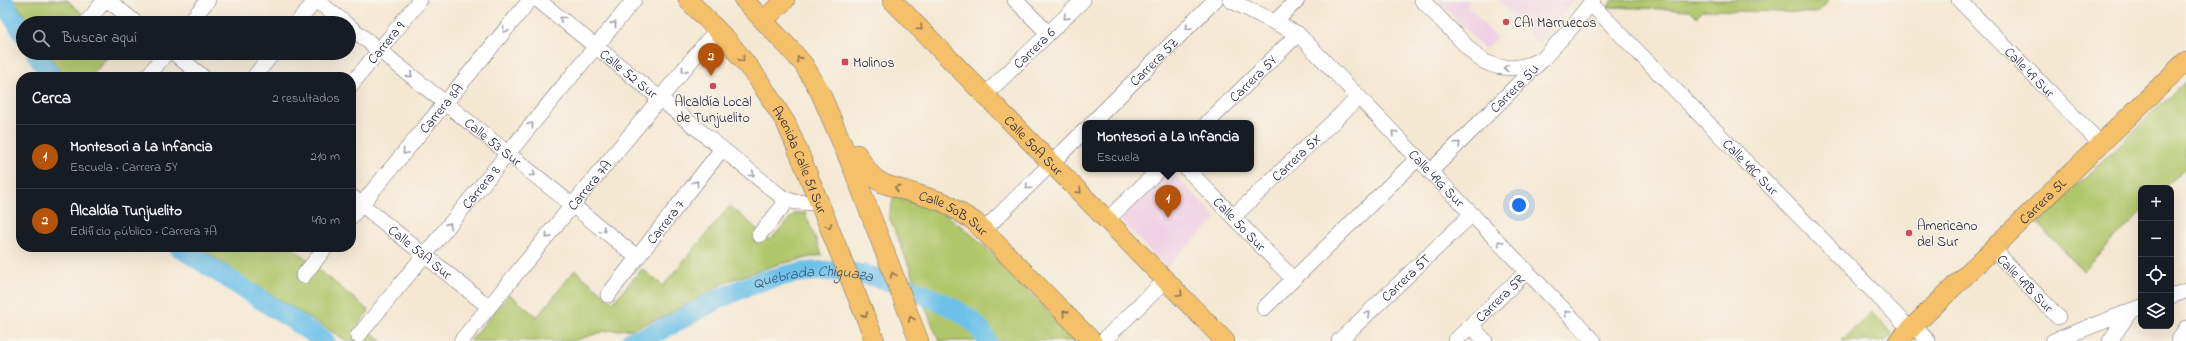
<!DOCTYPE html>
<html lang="es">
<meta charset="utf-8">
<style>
body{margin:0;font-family:"Indie Flower",sans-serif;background:#242831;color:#f1f3f6}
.controls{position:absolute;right:12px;bottom:12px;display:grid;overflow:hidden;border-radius:8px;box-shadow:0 4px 16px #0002}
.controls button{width:36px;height:36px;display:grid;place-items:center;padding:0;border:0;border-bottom:1px solid #363941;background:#171b24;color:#f1f3f6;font:20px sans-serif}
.you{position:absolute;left:1519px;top:205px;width:14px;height:14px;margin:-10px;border:3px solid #fff;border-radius:50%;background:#1a73e8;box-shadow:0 0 0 6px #1a73e833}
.badge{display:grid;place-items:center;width:26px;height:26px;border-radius:50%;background:#b45309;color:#fff;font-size:13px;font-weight:700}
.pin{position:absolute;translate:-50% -33px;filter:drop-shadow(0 1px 2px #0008)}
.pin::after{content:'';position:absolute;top:21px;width:14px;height:12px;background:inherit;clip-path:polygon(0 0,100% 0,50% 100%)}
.popup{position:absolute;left:1082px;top:120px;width:172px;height:52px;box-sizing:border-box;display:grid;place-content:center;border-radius:8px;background:#171b24;filter:drop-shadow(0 1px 3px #0005);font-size:13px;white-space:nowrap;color:#9ea1a6}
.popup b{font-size:15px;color:#f1f3f6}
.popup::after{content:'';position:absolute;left:50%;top:100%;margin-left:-8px;border:8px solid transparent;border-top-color:#171b24}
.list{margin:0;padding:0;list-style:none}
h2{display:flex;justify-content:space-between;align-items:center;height:52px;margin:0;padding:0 16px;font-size:17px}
h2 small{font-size:13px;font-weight:400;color:#9ea1a6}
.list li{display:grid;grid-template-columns:26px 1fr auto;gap:12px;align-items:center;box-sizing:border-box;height:64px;padding:0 16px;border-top:1px solid #363941}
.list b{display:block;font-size:15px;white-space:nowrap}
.list p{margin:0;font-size:13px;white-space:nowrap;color:#9ea1a6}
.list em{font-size:13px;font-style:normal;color:#9ea1a6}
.icon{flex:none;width:22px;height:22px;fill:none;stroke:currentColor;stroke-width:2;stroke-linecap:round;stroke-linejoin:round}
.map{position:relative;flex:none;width:2186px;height:341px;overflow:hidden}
.search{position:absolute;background:#171b24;box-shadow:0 4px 16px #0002;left:16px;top:16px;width:340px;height:44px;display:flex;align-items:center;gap:10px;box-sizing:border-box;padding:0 14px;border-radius:22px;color:#9ea1a6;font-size:15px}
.panel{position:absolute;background:#171b24;box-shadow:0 4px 16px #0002;left:16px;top:72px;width:340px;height:180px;border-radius:16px}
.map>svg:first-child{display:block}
.built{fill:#f0d0e4}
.green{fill:#b0c66b;stroke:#697453}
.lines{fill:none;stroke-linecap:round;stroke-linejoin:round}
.river{stroke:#6dc1e9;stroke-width:20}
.minor-casing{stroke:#6c6770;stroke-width:16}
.major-casing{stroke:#6c6770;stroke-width:20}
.minor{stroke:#fff;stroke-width:15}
.major{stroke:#f4c16b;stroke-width:19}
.oneway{stroke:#9c9ca7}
.oneway2{stroke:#8b7253}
.poi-dot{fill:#d1495b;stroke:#f7f3e8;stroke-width:1.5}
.labels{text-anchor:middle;stroke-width:3;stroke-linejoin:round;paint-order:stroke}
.poi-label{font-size:14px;fill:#22223b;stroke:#f7f3e8;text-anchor:start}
.street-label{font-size:14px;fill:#22223b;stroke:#f7f3e8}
.water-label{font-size:15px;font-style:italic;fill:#38526f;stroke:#f7f3e8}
</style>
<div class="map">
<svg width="2186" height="341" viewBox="0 0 2186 341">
<rect width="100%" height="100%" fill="#f7f3e8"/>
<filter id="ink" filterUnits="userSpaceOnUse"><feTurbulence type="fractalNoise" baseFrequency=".025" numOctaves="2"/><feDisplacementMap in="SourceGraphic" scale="8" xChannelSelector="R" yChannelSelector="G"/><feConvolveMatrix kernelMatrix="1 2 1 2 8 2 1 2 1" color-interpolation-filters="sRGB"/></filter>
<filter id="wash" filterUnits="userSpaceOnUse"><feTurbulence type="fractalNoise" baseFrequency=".012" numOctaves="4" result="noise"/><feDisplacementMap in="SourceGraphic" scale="16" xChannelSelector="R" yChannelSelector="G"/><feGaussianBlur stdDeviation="0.9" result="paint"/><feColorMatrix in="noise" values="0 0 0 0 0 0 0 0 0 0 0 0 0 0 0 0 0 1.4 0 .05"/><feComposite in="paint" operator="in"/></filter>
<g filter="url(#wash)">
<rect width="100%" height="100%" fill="#f4e8d3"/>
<g class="built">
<polygon points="1437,0 1471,0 1466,5 1497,38 1485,49"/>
<polygon points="1498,0 1575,0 1538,43"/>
<polygon points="1169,169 1217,218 1166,267 1118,218"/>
</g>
<g class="green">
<polygon points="14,0 67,0 93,23 29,23"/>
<polygon points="1612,0 1830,0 1817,13 1704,10 1697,17 1690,10 1608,7"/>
<polygon points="48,53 107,53 109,55 91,77 63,77"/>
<polygon points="2185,82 2186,167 2165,188 2141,188 2141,212 2083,271 2037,223"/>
<polygon points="894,196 931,207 949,217 971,234 993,254 1076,341 939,341 889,216"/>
<polygon points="730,206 770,240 795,213 805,213 822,255 779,264 728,281 666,316 632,329 605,331 573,341 470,341 509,294 537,317 575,270 613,302 642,269 663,286"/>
<polygon points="199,247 292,247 369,311 359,323 382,341 347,341 241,276"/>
<polygon points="1871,312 1893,334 1885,341 1842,341"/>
</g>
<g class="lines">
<g class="river">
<polyline points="2,0 23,33"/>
<polyline points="36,53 51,77"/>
<polyline points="179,247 325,341"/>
<path id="s1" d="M631,341c28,-7 51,-23 76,-36 77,-41 139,-46 218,-10 23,10 52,22 62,46"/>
</g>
</g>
</g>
<g filter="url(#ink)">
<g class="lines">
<defs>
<g id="minor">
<polyline points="108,0 136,23"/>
<polyline points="316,0 345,23"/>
<path id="s2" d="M538,0l245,198 12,4 25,1"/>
<polyline points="1015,0 1048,33"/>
<path id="s3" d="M1230,0l68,34 296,307"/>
<path d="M1422,0l55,57c20,14 39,13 62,4"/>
<path id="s4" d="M1959,0l142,144"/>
<path id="s5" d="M1591,4l319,325"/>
<polyline points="1275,22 1297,0"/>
<polyline points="86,23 105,0"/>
<polyline points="189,23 208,0"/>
<polyline points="297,23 316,0"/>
<path id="s6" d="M349,26l288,231"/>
<polyline points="174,53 203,77"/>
<polyline points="147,77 166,53"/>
<polyline points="254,77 273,53"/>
<path id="s7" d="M351,85l69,-85"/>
<path id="s8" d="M985,95l98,-95"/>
<path id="s9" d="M1092,123l123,-123"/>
<path id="s10" d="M1207,123l91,-89"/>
<path id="s11" d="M1187,169l106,110"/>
<path id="s12" d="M1430,172l113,-113 28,-31 22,-28"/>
<path id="s13" d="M351,196l138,111"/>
<path id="s14" d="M351,217l179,-217"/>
<path id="s15" d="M1233,217l126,-120"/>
<polyline points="1107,220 1160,169"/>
<polyline points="984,230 1085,130"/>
<polyline points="759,235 787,201"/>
<path id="s16" d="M1993,249l65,68"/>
<polyline points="303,276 326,247"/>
<path id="s17" d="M608,295l114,-146"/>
<polyline points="2171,296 2186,291"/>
<polyline points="1264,308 1418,158"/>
<polyline points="1471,325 1485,341"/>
<polyline points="1914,326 1928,341"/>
<path id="s18" d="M358,336l276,-336"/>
<path id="s19" d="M461,341l256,-312"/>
<polyline points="1103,341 1166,280"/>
<path id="s20" d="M1339,341l133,-127"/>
<path id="s21" d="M1455,341l72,-70"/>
<polyline points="2053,341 2141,307"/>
<polyline points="2110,341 2131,310"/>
<polyline points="2178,341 2186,328"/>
</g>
<g id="major">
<path id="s22" d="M688,0l40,41 30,38 28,44 16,37 73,181"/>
<polyline points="744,0 792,51 804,65 820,92 853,169 919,341"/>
<path id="s23" d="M892,0l333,341"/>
<polyline points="764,20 785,0"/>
<path id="s24" d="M857,154c8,13 13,23 27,30l59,18 31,19 118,120"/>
<path id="s25" d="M1898,341l288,-280"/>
</g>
</defs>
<use href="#minor" class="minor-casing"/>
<use href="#major" class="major-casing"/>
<use href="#minor" class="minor"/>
<use href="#major" class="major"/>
</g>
<defs><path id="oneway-chevron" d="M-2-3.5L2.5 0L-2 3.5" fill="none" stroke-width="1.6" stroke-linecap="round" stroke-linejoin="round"/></defs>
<g class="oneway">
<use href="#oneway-chevron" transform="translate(1066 17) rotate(136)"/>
<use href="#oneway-chevron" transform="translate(562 19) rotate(-141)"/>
<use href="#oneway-chevron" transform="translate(614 24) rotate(-51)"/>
<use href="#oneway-chevron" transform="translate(1188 27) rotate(135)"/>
<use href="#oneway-chevron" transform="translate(505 30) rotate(130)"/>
<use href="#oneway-chevron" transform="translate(1506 68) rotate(-177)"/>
<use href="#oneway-chevron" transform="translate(684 70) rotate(129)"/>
<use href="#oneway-chevron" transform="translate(410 75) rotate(39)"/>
<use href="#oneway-chevron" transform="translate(531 125) rotate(-50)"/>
<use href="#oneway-chevron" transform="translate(1394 133) rotate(-134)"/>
<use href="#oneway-chevron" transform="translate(1458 144) rotate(-45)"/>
<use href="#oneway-chevron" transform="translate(405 152) rotate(130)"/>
<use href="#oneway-chevron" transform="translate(533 174) rotate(39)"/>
<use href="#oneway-chevron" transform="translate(752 174) rotate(39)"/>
<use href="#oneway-chevron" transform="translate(696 183) rotate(-52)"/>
<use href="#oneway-chevron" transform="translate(1028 187) rotate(135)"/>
<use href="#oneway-chevron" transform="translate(449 225) rotate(-51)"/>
<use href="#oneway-chevron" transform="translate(603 230) rotate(39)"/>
<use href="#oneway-chevron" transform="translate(548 236) rotate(129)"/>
<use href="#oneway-chevron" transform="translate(1500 243) rotate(-134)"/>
<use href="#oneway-chevron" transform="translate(1567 313) rotate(-134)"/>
<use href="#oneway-chevron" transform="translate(1368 314) rotate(-44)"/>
</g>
<g class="oneway2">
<use href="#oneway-chevron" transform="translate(920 28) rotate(46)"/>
<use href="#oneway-chevron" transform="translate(742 59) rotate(52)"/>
<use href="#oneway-chevron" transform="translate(799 59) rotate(-129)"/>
<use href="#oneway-chevron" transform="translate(897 188) rotate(-164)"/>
<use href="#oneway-chevron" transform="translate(1079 191) rotate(46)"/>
<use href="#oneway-chevron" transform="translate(829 226) rotate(68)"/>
<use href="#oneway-chevron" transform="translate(893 275) rotate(-111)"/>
<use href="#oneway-chevron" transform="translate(1180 294) rotate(46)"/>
<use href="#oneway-chevron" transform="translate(1065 313) rotate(-134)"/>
<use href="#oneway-chevron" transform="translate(865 315) rotate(68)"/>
<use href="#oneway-chevron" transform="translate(911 319) rotate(-112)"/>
</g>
</g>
<g class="poi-dot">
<circle cx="1506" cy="22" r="4"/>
<rect x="841" y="58" width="8" height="8" rx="2"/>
<circle cx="713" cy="86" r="4"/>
<circle cx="1909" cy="233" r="4"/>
</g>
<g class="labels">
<g class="poi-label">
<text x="1514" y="27">CAI Marruecos</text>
<text x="853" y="67">Molinos</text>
<text x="713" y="106" text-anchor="middle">Alcaldía Local<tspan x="713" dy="16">de Tunjuelito</tspan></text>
<text x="1917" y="230">Americano<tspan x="1917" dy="16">del Sur</tspan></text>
</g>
<g class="street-label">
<text dy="5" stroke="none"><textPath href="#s7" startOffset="55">Carrera 9</textPath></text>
<text dy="5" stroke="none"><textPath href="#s8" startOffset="68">Carrera 6</textPath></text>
<text dy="5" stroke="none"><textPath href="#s9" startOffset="87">Carrera 5Z</textPath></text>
<text dy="5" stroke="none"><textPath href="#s4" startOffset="101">Calle 49 Sur</textPath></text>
<text dy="5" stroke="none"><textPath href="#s2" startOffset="117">Calle 52 Sur</textPath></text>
<text dy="5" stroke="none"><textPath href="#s10" startOffset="64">Carrera 5Y</textPath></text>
<text dy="5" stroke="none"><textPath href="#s12" startOffset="119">Carrera 5U</textPath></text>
<text dy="5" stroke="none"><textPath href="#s14" startOffset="141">Carrera 8A</textPath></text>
<text dy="5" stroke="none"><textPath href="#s6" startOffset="185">Calle 53 Sur</textPath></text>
<text dy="5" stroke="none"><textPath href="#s23" startOffset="203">Calle 50A Sur</textPath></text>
<text dy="5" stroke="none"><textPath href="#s15" startOffset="87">Carrera 5X</textPath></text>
<text dy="5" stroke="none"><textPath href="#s22" startOffset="197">Avenida Calle 51 Sur</textPath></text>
<text dy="5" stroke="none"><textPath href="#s5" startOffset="228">Calle 49C Sur</textPath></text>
<text dy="5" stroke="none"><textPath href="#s3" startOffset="276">Calle 49G Sur</textPath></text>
<text dy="5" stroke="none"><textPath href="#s19" startOffset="202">Carrera 7A</textPath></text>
<text dy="5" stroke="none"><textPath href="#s18" startOffset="193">Carrera 8</textPath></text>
<text dy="5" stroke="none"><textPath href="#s25" startOffset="201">Carrera 5L</textPath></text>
<text dy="5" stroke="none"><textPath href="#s24" startOffset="117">Calle 50B Sur</textPath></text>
<text dy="5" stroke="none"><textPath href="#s17" startOffset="93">Carrera 7</textPath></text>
<text dy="5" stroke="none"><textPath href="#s11" startOffset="76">Calle 50 Sur</textPath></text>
<text dy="5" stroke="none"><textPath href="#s13" startOffset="89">Calle 53A Sur</textPath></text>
<text dy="5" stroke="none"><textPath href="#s20" startOffset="92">Carrera 5T</textPath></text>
<text dy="5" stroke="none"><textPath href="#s16" startOffset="47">Calle 49B Sur</textPath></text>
<text dy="5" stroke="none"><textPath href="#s21" startOffset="62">Carrera 5R</textPath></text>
</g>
<g class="water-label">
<text dy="5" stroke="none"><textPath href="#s1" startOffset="196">Quebrada Chiguaza</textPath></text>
</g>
</g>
</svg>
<div class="controls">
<button>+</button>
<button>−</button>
<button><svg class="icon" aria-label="locate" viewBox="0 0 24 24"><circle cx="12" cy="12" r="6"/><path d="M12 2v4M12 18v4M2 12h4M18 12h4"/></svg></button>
<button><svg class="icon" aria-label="layers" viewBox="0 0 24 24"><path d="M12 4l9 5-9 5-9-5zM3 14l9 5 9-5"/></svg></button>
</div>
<div class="you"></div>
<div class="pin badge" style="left:1168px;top:218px">1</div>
<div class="popup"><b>Montesori a La Infancia</b>Escuela</div>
<div class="pin badge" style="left:711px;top:76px">2</div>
<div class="search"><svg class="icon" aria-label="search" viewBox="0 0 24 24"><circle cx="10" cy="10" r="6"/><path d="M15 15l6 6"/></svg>Buscar aquí</div>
<section class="panel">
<h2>Cerca<small>2 resultados</small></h2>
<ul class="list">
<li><span class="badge">1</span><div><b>Montesori a La Infancia</b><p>Escuela · Carrera 5Y</p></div><em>210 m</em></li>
<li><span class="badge">2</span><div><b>Alcaldía Tunjuelito</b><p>Edificio público · Carrera 7A</p></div><em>490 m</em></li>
</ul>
</section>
</div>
